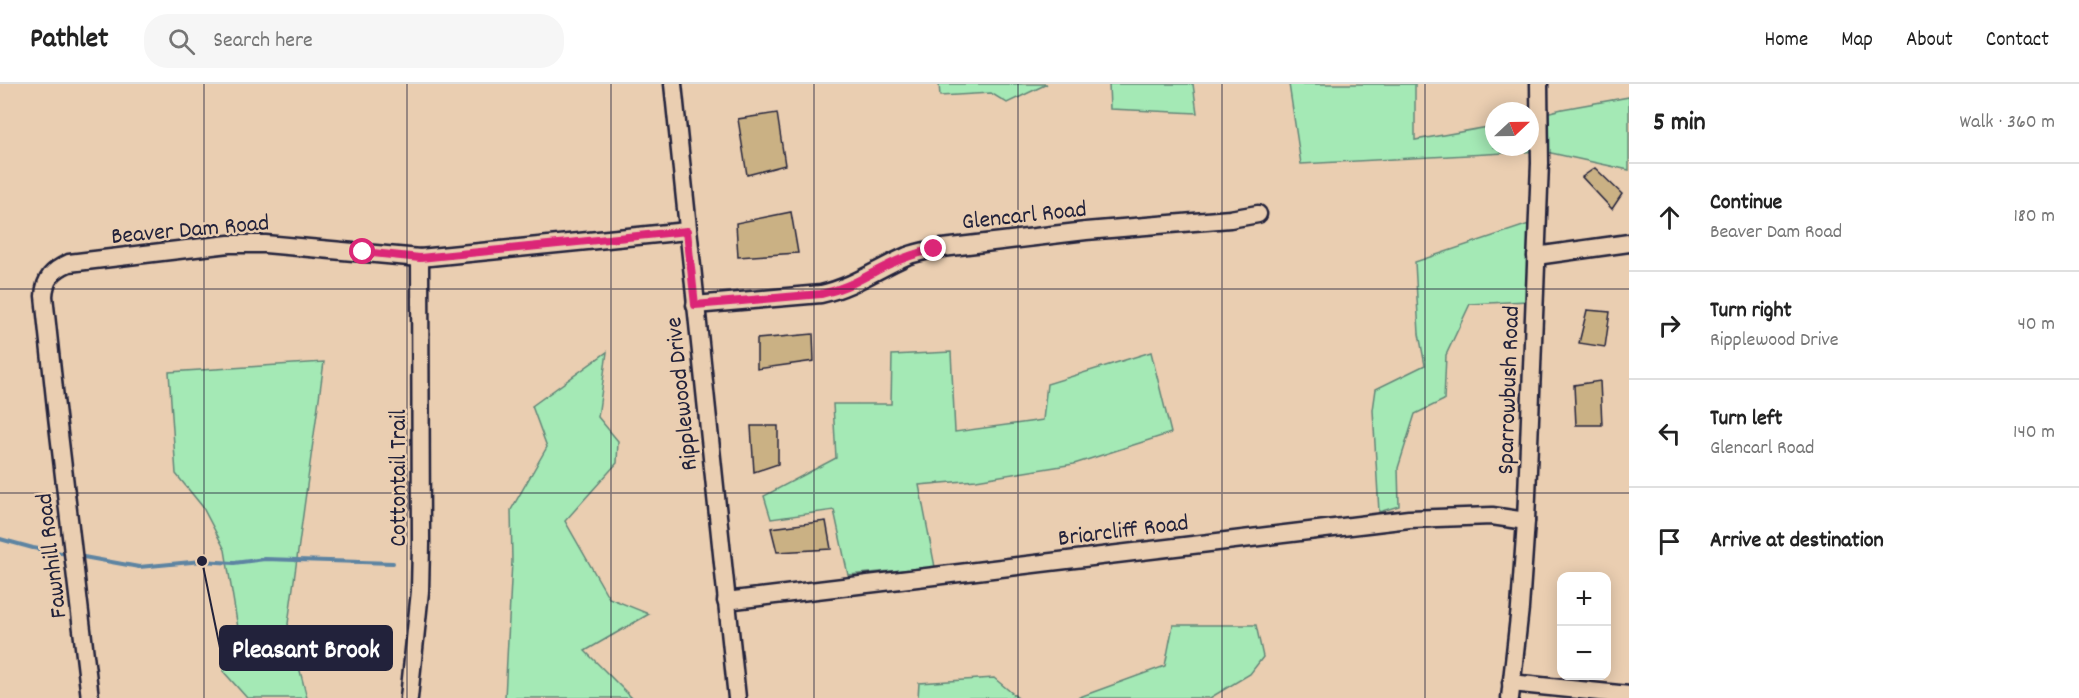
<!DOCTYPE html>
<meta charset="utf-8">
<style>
body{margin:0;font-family:Dekko,sans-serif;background:#f6f6f6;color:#222}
.controls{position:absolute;right:18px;bottom:18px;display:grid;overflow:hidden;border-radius:12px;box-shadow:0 3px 15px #0003}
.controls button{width:54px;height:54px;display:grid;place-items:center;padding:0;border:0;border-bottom:2px solid #e0e0e0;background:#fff;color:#222;font:30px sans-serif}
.compass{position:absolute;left:1485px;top:18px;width:54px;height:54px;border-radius:50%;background:#fff;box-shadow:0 3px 15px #0003;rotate:68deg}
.stop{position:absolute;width:18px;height:18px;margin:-14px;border:4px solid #db2777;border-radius:50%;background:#fff}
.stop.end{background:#db2777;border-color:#fff;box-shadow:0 2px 6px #0008}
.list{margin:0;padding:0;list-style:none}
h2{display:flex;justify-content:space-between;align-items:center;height:78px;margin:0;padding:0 24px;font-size:26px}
h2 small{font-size:20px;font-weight:400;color:#767676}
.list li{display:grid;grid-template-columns:39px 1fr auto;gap:18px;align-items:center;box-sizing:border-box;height:108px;padding:0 24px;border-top:2px solid #e0e0e0}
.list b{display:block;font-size:22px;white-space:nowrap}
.list p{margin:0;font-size:20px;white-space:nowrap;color:#767676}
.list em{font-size:20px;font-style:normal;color:#767676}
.icon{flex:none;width:33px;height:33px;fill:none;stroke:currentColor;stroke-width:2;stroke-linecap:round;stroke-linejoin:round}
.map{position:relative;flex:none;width:1629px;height:614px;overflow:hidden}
header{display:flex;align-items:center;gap:36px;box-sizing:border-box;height:84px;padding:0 30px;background:#fff;border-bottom:2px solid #e0e0e0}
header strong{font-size:28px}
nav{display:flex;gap:33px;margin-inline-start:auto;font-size:21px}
.search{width:420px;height:54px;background:#f6f6f6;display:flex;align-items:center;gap:15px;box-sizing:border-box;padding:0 21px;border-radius:24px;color:#767676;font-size:22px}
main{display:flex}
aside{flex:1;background:#fff}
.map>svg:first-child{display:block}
.green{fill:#a4e9b5;stroke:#638678;stroke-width:1.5}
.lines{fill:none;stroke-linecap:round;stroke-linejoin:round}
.stream{stroke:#5d84a2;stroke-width:4}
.building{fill:#cab184;stroke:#22223b;stroke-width:1.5}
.minor-casing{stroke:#22223b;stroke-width:21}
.minor{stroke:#eaceb1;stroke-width:16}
.route{stroke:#db2777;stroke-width:8}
.grid{fill:none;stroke:#22223b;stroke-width:1.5;stroke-opacity:0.55}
.labels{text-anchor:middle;stroke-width:5;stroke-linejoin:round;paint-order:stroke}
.street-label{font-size:24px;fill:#22223b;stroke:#eaceb1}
.leader{fill:none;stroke:#22223b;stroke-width:2}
.callout-dot{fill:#22223b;stroke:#eaceb1;stroke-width:2}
.callout{fill:#22223b;stroke:#22223b;stroke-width:2}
.callout-label{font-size:26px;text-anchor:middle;font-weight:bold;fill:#fff}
</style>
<header>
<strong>Pathlet</strong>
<div class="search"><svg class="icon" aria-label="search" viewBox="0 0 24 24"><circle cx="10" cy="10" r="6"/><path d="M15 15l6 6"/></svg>Search here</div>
<nav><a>Home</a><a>Map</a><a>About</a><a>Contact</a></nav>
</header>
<main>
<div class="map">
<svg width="1629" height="614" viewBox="0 0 1629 614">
<rect width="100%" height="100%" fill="#eaceb1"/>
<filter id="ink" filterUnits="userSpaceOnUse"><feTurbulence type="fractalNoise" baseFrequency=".0167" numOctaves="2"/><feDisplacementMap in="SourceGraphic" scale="12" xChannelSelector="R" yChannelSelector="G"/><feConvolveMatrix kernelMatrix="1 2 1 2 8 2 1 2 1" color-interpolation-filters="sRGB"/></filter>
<g filter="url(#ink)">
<g class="green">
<polygon points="939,0 1047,0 1007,19 991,9 940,12"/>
<polygon points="1109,0 1193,0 1197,29 1110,25"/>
<polygon points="1289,0 1415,0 1415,56 1494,42 1494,63 1530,63 1530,33 1562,25 1629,13 1629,86 1542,67 1301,80"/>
<polygon points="1529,140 1527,217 1470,220 1446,271 1444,316 1415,330 1398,384 1399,422 1379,428 1373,326 1376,305 1425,281 1419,250 1415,178"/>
<polygon points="607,268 598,333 618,357 617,379 565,437 609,514 649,530 585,567 632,614 505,614 512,477 511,426 547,363 532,322"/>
<polygon points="951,268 955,348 1043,336 1047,300 1151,268 1171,349 1074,380 976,396 919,401 935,483 848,491 834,426 771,435 764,412 836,374 833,320 891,320 892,271"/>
<polygon points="324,278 288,540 307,614 247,614 223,587 239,550 225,466 202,422 176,390 169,288"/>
<polygon points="1173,541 1256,541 1263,573 1250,590 1210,614 1077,614 1165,582"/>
<polygon points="994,594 1018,614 918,614 919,599"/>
</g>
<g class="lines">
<g class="stream">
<polyline points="0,455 33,464 67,470"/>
<polyline points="78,472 139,483 202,477 234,479 265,475 393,479"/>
</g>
</g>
<g class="building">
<polygon points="777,29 785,81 747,91 738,35"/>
<polygon points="1595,84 1622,110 1612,125 1582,93"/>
<polygon points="791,128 798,169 738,173 736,139"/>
<polygon points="1587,226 1610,228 1605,263 1579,259"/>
<polygon points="813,250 814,277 757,285 757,255"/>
<polygon points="1600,297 1602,341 1576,341 1574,301"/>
<polygon points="751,342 778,342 778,380 754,388"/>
<polygon points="826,437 831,465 777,468 771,444"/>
</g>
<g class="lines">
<defs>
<g id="minor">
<polyline points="673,0 737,614"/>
<polyline points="1536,172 1629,159"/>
<path d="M695,221l126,-11c32,-7 56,-25 86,-38 8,-3 18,-5 27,-7l152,-18 144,-12 28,-5"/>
<polyline points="726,517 1409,435 1492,432 1526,437"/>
<polyline points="1511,599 1629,611"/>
<path d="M90,614l-34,-290 -12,-112c1,-18 9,-26 25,-33l160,-19h36l155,14 267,-27"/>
<polyline points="409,614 420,507 421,460 420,174"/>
<polyline points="1510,614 1520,524 1526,437 1540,79 1539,0"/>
</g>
</defs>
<use href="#minor" class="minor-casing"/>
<use href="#minor" class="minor"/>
</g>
</g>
<g class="lines" filter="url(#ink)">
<path class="route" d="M363,168l57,6 267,-27 8,74 126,-11c28,-6 44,-18 69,-30 14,-7 28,-11 44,-15"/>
</g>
<path class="grid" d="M204,0v614M407,0v614M611,0v614M814,0v614M1018,0v614M1222,0v614M1425,0v614M0,205h1629M0,409h1629"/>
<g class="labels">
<g class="street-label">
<text transform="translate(1024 130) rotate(-6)" y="8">Glencarl Road</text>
<text transform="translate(190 144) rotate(-5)" y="8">Beaver Dam Road</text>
<text transform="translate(1507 306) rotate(-88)" y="8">Sparrowbush Road</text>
<text transform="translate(680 310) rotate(-96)" y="8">Ripplewood Drive</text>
<text transform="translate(397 394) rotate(-90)" y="8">Cottontail Trail</text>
<text transform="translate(1123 445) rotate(-7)" y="8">Briarcliff Road</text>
<text transform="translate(50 472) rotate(-97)" y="8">Fawnhill Road</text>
</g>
</g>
<path class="leader" d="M202 477L220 564"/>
<circle class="callout-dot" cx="202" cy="477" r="6"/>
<rect class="callout" x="220" y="542" width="172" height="44" rx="6"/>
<g class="callout-label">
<text x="306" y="573">Pleasant Brook</text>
</g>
</svg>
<div class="controls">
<button>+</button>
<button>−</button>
</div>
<svg class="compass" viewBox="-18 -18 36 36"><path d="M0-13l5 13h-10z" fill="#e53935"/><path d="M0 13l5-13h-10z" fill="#767676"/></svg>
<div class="stop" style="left:363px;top:168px"></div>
<div class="stop end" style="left:934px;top:165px"></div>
</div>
<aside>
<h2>5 min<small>Walk · 360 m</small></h2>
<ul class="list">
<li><svg class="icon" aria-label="ahead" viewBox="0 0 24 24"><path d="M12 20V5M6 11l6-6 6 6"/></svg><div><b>Continue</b><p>Beaver Dam Road</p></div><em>180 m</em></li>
<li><svg class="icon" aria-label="right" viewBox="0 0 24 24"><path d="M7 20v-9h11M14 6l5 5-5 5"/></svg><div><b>Turn right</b><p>Ripplewood Drive</p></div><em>40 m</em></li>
<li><svg class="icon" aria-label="left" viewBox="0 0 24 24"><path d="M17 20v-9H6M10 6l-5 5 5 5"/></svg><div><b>Turn left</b><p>Glencarl Road</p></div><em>140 m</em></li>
<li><svg class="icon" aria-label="arrive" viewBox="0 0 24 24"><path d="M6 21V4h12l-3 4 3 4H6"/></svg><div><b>Arrive at destination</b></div></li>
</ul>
</aside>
</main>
